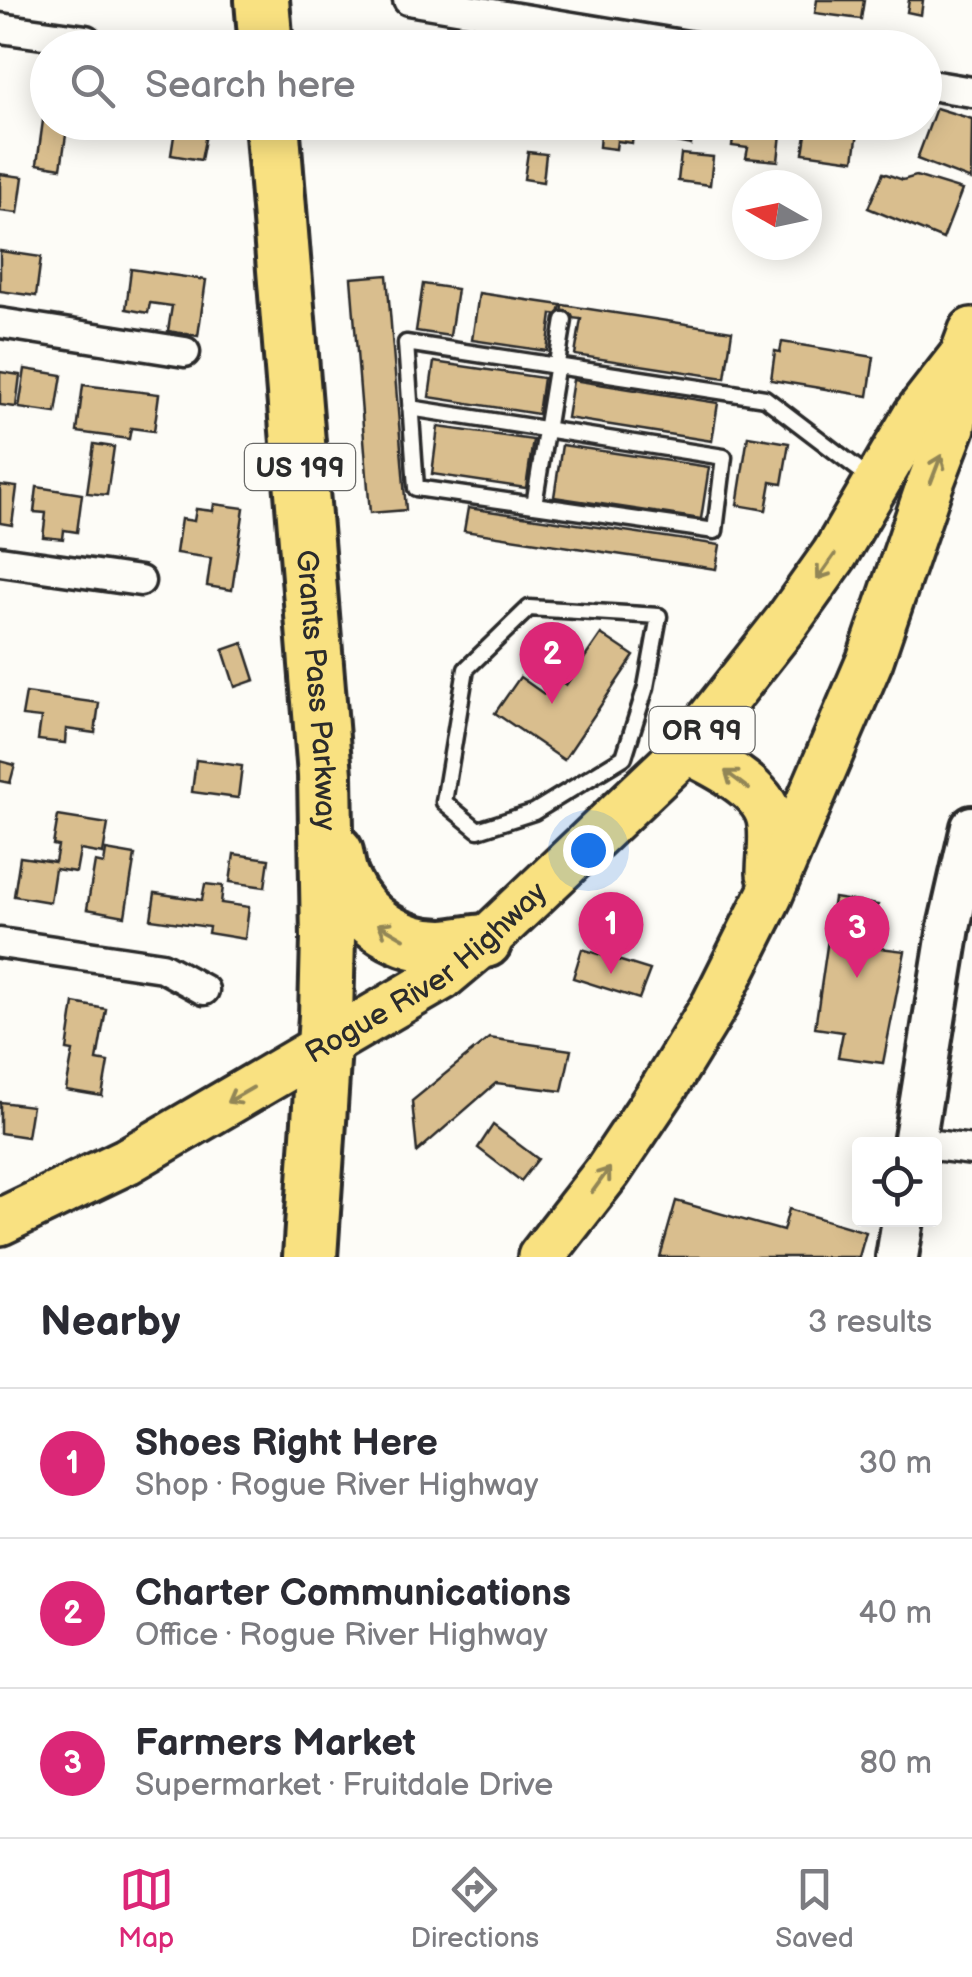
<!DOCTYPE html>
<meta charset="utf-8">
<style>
body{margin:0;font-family:"Balsamiq Sans",sans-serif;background:#f7f7f7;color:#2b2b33}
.controls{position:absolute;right:30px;bottom:30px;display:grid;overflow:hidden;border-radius:10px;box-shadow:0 5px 25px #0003}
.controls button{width:90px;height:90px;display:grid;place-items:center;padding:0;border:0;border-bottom:2px solid #e1e1e2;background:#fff;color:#2b2b33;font:50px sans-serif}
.compass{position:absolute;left:732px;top:170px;width:90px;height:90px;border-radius:50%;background:#fff;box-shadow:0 5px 25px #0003;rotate:279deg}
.you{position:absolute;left:588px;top:850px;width:35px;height:35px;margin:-25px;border:8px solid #fff;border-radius:50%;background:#1a73e8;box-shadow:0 0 0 15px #1a73e833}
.badge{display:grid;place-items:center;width:65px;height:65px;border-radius:50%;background:#db2777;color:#fff;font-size:32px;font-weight:700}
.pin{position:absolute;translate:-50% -82px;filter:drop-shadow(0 2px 5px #0008)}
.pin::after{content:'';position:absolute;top:52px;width:35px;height:30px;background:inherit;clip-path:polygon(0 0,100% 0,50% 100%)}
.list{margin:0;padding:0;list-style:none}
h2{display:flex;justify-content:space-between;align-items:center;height:130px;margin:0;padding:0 40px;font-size:42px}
h2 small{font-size:32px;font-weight:400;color:#7c7c81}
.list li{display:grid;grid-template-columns:65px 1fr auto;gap:30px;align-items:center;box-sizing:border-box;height:150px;padding:0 40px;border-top:2px solid #e1e1e2}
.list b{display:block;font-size:38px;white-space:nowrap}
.list p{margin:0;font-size:32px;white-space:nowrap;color:#7c7c81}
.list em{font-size:32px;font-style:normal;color:#7c7c81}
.icon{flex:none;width:55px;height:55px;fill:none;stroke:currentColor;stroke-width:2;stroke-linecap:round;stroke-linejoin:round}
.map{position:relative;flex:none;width:972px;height:1257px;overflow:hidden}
.search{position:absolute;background:#fff;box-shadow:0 5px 25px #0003;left:30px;right:30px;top:30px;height:110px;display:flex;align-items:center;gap:25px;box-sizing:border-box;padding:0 35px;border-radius:55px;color:#7c7c81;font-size:38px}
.sheet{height:580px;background:#fff}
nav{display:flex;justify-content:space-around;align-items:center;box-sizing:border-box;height:140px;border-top:2px solid #e1e1e2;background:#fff;font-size:28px;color:#7c7c81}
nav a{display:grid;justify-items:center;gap:5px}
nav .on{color:#db2777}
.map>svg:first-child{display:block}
.building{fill:#d9be8e;stroke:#2b2b2b;stroke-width:2.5}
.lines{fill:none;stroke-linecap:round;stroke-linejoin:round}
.lane-casing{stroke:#2b2b2b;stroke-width:21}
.street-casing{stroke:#2b2b2b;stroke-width:35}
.secondary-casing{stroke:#2b2b2b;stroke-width:48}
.primary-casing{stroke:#2b2b2b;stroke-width:52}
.highway-casing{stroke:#2b2b2b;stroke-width:60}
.lane{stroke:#fdfcf7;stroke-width:14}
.street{stroke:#fdfcf7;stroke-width:28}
.secondary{stroke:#fdfcf7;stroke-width:40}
.primary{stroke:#f9e181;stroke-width:45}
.highway{stroke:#f9e181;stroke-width:52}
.oneway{stroke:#928656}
.labels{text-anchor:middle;stroke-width:9;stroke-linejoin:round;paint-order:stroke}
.shield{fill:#fdfcf7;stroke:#6a6a68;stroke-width:2.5}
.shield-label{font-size:28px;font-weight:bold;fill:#2b2b2b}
.street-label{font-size:30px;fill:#2b2b2b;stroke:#fdfcf7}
</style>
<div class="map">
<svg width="972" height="1257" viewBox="0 0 972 1257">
<rect width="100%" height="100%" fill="#fdfcf7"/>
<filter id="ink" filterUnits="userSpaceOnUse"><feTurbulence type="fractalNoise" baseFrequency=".01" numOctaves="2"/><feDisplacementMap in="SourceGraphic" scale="20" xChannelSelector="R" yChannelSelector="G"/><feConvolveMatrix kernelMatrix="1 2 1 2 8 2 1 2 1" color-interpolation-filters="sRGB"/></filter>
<g filter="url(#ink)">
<g class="building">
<polygon points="817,0 864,0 861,19 815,13"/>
<polygon points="909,0 923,0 921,15 907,12"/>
<polygon points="46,99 48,122 68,122 61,168 37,164"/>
<polygon points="936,108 972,119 971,180 917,159"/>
<polygon points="117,122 177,122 207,129 201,160 171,155 174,136 117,125"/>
<polygon points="601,122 635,122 632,143 617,141 616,149 599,147"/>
<polygon points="659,122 695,122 691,145 656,138"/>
<polygon points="735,122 782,125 778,161 746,158 748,148 732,146"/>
<polygon points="808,122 823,122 822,127 858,132 854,160 803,153"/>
<polygon points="528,152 546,154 543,182 524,179"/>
<polygon points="681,154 713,157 710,185 678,181"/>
<polygon points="883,173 903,180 916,176 962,190 943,239 868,208"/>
<polygon points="0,174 23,177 18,213 0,211"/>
<polygon points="0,251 41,257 36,296 0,291"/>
<polygon points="131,269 206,280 198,336 168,331 172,306 150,303 148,313 126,309"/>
<polygon points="387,275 406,510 370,513 351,278"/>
<polygon points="423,284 457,289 450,336 416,331"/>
<polygon points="479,293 561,305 559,315 552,314 547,351 472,340"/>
<polygon points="563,305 732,331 725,378 575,355 581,319 562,317"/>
<polygon points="782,342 874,357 868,396 771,380 775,351 780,352"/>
<polygon points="434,362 543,378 538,414 429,397"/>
<polygon points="25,369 62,375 56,413 19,408"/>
<polygon points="0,372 20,375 16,407 0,405"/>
<polygon points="573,380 718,403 712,441 567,418"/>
<polygon points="83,385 159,394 154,431 131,428 129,439 77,432"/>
<polygon points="438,427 533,440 526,488 432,474"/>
<polygon points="748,436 789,443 782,484 771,482 766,510 737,505"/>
<polygon points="94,444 114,447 107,495 87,493"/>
<polygon points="562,445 709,467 701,519 554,497"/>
<polygon points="0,485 17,487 12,525 0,523"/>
<polygon points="37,487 82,494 77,532 64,530 63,539 43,537 46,513 34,512"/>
<polygon points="214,504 244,508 232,590 207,586 211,558 176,553 181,519 194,521 196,509 213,511"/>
<polygon points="468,508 720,545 716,569 464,531"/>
<polygon points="601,634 634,656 564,760 495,713 520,677 544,694 555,677 566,685"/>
<polygon points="243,643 255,680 235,687 223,650"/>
<polygon points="26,693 99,703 95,733 66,729 65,743 38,740 41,718 22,716"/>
<polygon points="196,760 242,766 238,798 192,792"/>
<polygon points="0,761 15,765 10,783 0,781"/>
<polygon points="58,816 108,824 103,854 80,850 76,872 55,869 50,902 14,896 20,857 55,862 58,846 53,845"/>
<polygon points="106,850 135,855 125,916 87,909 95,862 104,864"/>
<polygon points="234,854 269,859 265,887 230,882"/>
<polygon points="205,884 223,886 221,903 249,907 245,939 208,933 209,927 151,919 155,893 202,900"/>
<polygon points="834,898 878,905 871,947 905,951 883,1063 838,1057 843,1032 815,1028"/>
<polygon points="582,949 650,970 639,999 573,978"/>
<polygon points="74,1003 106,1009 97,1060 108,1062 102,1096 66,1090 73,1051 67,1050"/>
<polygon points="489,1038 571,1050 562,1091 496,1083 417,1152 412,1101"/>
<polygon points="0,1102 32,1106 27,1137 0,1133"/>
<polygon points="493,1125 538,1159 521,1181 478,1148"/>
<polygon points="676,1201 783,1231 789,1209 866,1232 859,1257 660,1257"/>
</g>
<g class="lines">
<defs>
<g id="lane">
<polyline points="410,408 724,457 715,531 416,488 406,343 765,398 870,478"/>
<polyline points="534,505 564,320"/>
<polygon points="529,608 659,616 646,687 624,757 534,812 478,830 444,802 466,669"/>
</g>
<g id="street">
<polyline points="408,0 700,48"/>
<polyline points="0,28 86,40"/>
<polyline points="924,84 972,92"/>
<polyline points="0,323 185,352"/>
<polyline points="0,561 140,581"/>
<polyline points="0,943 162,967 204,990"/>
<polyline points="934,1145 972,1150"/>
</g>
<g id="secondary">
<polyline points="914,1144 949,927 972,827"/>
<polyline points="897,1257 903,1220"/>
</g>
<g id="primary">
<path d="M686,750c27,13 77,37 84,69 4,17 0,38 0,55"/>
<path id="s1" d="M0,1222l127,-61 315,-184 43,-36 201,-191 100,-127 49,-69 82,-140 46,-59 9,-24"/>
<polyline points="541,1257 608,1171 665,1086 715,1004 769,896 870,660 929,487 952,427 962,357"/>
</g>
<g id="highway">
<polyline points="262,0 266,48"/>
<path id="s2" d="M272,122l53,653 3,163 -2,78 -16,241"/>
<path d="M336,852c2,10 3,21 8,30 18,40 58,65 101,64 13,-1 27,-4 40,-5"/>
</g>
</defs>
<use href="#lane" class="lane-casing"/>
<use href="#street" class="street-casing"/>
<use href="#secondary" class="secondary-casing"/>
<use href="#primary" class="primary-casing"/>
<use href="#highway" class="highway-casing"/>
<use href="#lane" class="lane"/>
<use href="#street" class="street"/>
<use href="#secondary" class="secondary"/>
<use href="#primary" class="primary"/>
<use href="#highway" class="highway"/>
</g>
<defs><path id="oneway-shaft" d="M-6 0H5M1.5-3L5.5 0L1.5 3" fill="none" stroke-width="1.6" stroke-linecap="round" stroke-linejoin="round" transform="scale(2.5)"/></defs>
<g class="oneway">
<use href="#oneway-shaft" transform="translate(936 469) rotate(-69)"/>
<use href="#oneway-shaft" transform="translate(826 567) rotate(125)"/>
<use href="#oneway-shaft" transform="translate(737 780) rotate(-143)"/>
<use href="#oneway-shaft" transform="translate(391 931) rotate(-150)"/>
<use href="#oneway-shaft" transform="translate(240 1095) rotate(150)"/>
<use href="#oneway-shaft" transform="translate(601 1180) rotate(-54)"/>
</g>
</g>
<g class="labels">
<g class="shield">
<rect x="245" y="444" width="110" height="46" rx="8"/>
<rect x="649.5" y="707" width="105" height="46" rx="8"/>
</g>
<g class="shield-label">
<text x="300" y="477">US 199</text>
<text x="702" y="740">OR 99</text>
</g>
<g class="street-label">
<text dy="10" stroke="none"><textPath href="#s2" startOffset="570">Grants Pass Parkway</textPath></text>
<text dy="10" stroke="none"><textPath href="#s1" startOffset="495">Rogue River Highway</textPath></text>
</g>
</g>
</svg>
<div class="controls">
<button><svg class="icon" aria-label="locate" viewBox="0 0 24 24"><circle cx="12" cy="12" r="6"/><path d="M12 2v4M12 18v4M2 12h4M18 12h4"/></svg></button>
</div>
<svg class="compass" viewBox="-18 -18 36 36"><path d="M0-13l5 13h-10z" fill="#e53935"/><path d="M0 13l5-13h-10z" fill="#7c7c81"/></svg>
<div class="you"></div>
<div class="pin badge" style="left:611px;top:974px">1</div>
<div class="pin badge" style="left:552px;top:704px">2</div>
<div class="pin badge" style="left:857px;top:978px">3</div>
<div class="search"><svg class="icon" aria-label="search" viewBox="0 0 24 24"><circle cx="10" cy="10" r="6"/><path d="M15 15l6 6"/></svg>Search here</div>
</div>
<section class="sheet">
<h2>Nearby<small>3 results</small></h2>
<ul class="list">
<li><span class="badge">1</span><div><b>Shoes Right Here</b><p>Shop · Rogue River Highway</p></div><em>30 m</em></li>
<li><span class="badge">2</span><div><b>Charter Communications</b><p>Office · Rogue River Highway</p></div><em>40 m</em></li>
<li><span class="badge">3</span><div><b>Farmers Market</b><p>Supermarket · Fruitdale Drive</p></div><em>80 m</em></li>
</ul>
</section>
<nav>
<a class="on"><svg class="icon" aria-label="map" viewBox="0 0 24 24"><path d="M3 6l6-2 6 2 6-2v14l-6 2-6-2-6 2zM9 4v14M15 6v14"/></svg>Map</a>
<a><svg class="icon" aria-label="directions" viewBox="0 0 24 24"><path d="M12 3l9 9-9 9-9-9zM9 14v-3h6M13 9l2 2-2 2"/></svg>Directions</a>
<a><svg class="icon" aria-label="saved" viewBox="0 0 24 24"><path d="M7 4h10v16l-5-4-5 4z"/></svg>Saved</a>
</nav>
